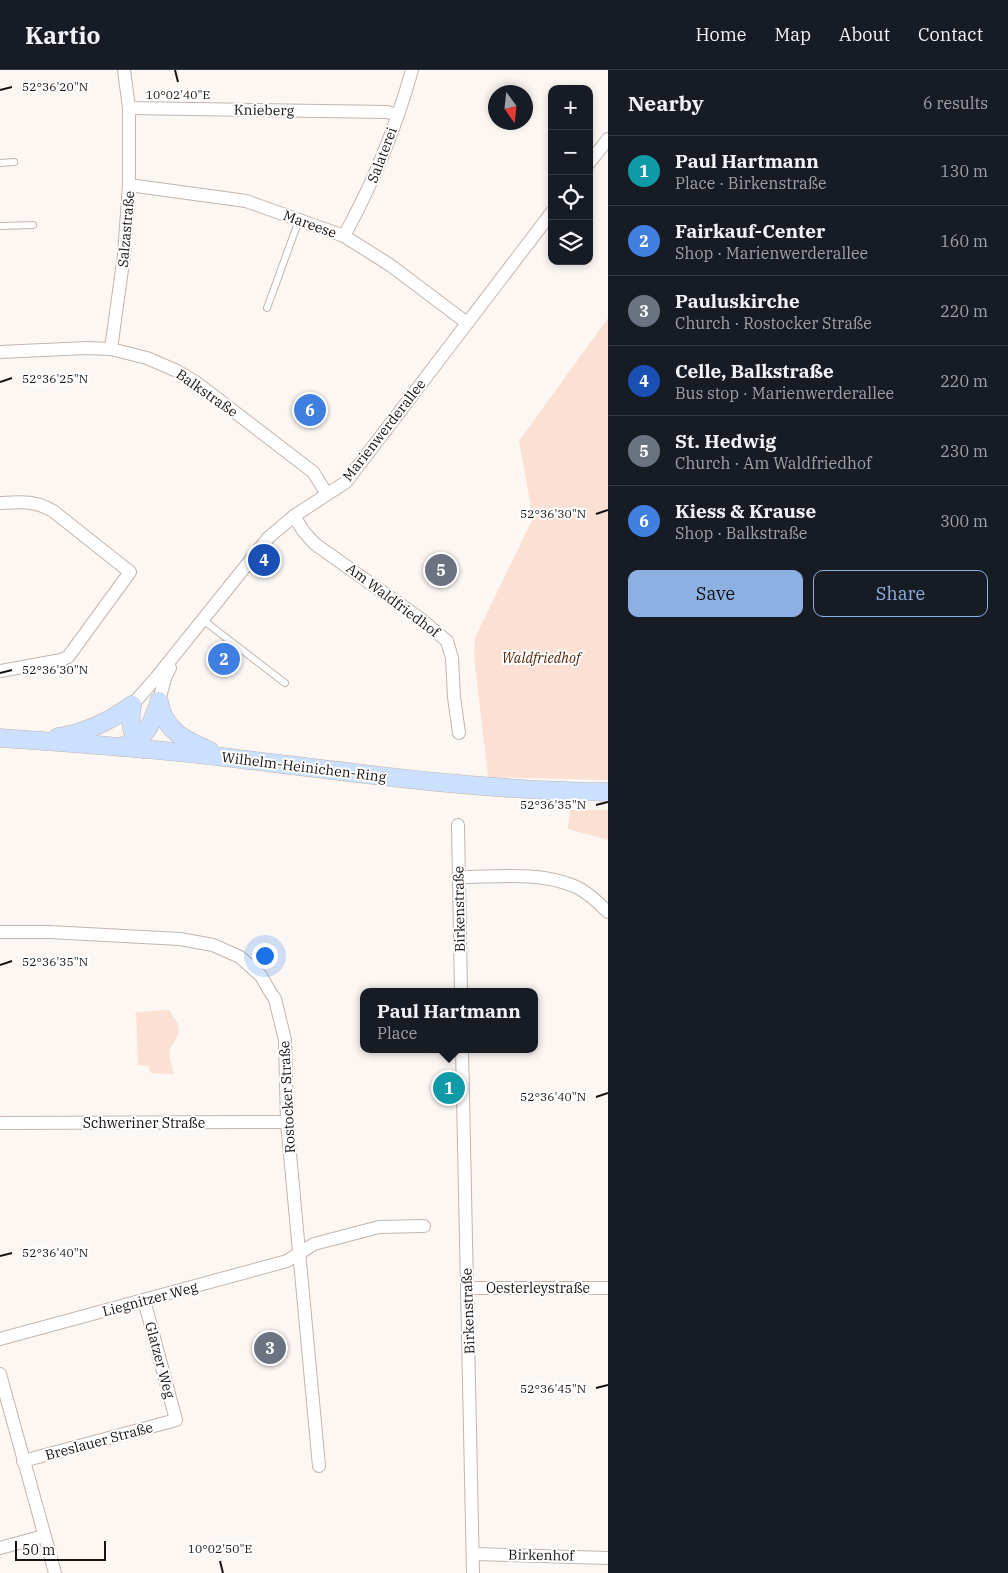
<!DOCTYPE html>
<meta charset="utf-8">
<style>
body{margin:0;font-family:"IBM Plex Serif",serif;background:#20242c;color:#f1f3f6}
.controls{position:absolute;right:15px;top:15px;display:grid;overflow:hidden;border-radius:10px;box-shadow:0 2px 8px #0003}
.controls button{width:45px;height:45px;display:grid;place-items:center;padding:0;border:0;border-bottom:1px solid #363941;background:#171b24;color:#f1f3f6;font:25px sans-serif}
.compass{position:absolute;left:488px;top:15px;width:45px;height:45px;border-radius:50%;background:#171b24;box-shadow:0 2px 8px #0003;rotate:165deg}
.scale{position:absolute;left:15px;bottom:12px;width:91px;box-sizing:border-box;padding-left:5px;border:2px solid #181310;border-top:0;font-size:14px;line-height:18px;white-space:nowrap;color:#181310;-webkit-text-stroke:4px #fff;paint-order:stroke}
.you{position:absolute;left:264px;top:885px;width:18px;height:18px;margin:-12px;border:4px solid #fff;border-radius:50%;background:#1a73e8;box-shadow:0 0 0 8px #1a73e833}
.badge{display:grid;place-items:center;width:32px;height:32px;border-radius:50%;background:#8db0e2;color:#fff;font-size:16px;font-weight:700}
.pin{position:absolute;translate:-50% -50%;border:2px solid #fff;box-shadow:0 1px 5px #0006}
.popup{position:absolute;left:360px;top:918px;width:178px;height:65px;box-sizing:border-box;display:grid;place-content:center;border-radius:10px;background:#171b24;filter:drop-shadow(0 1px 4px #0005);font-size:16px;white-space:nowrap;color:#9ea1a6}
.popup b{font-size:19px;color:#f1f3f6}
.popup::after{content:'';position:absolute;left:50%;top:100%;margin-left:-10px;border:10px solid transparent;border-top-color:#171b24}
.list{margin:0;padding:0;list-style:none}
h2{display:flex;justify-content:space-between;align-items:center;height:65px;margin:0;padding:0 20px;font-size:21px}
h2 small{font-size:16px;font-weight:400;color:#9ea1a6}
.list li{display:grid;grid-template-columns:32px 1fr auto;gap:15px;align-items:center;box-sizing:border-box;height:70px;padding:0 20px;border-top:1px solid #363941}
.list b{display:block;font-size:19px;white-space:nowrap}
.list p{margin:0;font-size:16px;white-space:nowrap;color:#9ea1a6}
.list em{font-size:16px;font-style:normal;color:#9ea1a6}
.actions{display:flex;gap:10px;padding:15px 20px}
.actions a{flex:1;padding:11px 0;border:1px solid #8db0e2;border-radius:10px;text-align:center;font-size:18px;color:#8db0e2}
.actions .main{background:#8db0e2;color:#111}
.icon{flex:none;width:28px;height:28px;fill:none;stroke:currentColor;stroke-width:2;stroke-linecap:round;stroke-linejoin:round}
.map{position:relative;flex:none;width:608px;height:1503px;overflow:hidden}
header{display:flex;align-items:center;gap:30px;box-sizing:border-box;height:70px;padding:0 25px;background:#171b24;border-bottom:1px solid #363941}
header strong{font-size:24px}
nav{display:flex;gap:28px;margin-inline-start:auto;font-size:18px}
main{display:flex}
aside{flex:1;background:#171b24}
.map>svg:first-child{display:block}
.green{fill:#fbe0d3}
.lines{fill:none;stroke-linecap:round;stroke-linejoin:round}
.service-casing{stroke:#c3b5ae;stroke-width:8}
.minor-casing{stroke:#c3b5ae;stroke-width:14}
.secondary-casing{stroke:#c3b5ae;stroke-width:19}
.service{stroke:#fff;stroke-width:6}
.minor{stroke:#fff;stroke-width:12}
.secondary{stroke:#cbdffe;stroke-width:18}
.ticks{fill:none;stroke:#181310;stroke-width:2}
.labels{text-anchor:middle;stroke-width:4;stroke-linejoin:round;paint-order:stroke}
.street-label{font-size:14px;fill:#181310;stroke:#fff}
.park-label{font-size:14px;font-style:italic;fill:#5a2708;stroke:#fff}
.ticks-label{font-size:12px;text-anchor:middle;fill:#181310;stroke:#fff;stroke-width:4;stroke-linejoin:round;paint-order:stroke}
</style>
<header>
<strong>Kartio</strong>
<nav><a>Home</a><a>Map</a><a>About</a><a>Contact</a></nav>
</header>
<main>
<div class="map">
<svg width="608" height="1503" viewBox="0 0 608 1503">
<rect width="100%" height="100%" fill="#fdf7f4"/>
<g class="green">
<polygon points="608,248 608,710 488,707 474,586 475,568 533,448 519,371"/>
<polygon points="570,740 608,740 608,770 568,759"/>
<path d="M169,940c6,9 14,18 7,29 -2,4 -5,6 -6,11 -2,7 2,16 4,24l-23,-1 -3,-7 -10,-1 -2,-53z"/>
</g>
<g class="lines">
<defs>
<g id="service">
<polyline points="0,93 14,92"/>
<polyline points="0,156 33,155"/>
<polyline points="267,238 299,150"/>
<polyline points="203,550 285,613"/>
</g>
<g id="minor">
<polyline points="129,38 387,42 397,45"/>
<polyline points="589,93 608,69"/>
<polyline points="129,115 246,131 344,166 390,195 467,253"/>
<path d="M344,166c29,-53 52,-108 68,-166"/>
<polyline points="111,279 124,185 129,115 129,38 124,0"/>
<polyline points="0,282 87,278 111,279 147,288 177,301 197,313 313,402 327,424"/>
<path d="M0,433c21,-1 34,-3 53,8l77,61 -62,85 -7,3 -61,11"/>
<polyline points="294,446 304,462 315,474 422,550 447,571 452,588 454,627 459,663"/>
<polyline points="159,631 165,608 170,598"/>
<polyline points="132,635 156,608 269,467 294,446 346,412 552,142"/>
<polyline points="458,755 461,922"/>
<path d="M459,807c37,0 80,-6 115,9 13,5 24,17 34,26"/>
<polyline points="0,862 49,862 180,869 213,875 240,887 261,906 269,920 275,929 285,970 287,1052 319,1396"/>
<polyline points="462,979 473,1503"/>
<polyline points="0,1053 287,1052"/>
<polyline points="467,1218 608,1218"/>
<polyline points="0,1269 287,1191 314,1174 379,1157 424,1156"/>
<polyline points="0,1304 55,1503"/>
<polyline points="23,1391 176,1350 144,1230"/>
<polyline points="0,1478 44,1466"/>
<polyline points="473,1484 608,1488"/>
</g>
<g id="secondary">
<path d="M159,631c5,30 26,39 51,50"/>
<path d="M132,635c-3,20 -1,28 12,44"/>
<path d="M58,667c28,-4 52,-16 74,-32"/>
<path d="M0,668c74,5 149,10 223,19 128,15 255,34 385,35"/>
<path d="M120,677c27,-8 31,-21 39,-45"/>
</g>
</defs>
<use href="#service" class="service-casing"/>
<use href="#minor" class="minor-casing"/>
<use href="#secondary" class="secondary-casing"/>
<use href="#service" class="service"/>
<use href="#minor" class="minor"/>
<use href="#secondary" class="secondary"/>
</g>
<path class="ticks" d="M175,0l3,12M0,20l12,-3M0,312l12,-4M596,444l12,-4M0,603l12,-3M596,735l12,-3M0,895l12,-4M596,1027l12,-4M0,1186l12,-3M596,1318l12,-3M220,1491l3,12"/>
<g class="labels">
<g class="street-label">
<text transform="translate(264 40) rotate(1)" y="5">Knieberg</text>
<text transform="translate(382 85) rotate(-69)" y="5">Salaterei</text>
<text transform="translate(310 154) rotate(20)" y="5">Mareese</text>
<text transform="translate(126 159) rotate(-85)" y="5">Salzastraße</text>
<text transform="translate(207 323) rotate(35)" y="5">Balkstraße</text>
<text transform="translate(384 360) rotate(-52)" y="5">Marienwerderallee</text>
<text transform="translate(393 530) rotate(37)" y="5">Am Waldfriedhof</text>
<text transform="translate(304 697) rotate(7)" y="5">Wilhelm-Heinichen-Ring</text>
<text transform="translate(459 839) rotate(-91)" y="5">Birkenstraße</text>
<text transform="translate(287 1027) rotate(-93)" y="5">Rostocker Straße</text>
<text x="144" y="1058">Schweriner Straße</text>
<text x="538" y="1223">Oesterleystraße</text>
<text transform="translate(150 1229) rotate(-15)" y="5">Liegnitzer Weg</text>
<text transform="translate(468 1241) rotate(-92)" y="5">Birkenstraße</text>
<text transform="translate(160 1290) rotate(75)" y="5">Glatzer Weg</text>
<text transform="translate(99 1371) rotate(-15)" y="5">Breslauer Straße</text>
<text transform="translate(541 1485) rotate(1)" y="5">Birkenhof</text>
</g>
<g class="park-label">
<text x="541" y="593">Waldfriedhof</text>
</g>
</g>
<g class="ticks-label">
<text x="55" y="21">52°36'20"N</text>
<text x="178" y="29">10°02'40"E</text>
<text x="55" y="313">52°36'25"N</text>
<text x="553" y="448">52°36'30"N</text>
<text x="55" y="604">52°36'30"N</text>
<text x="553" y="739">52°36'35"N</text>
<text x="55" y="896">52°36'35"N</text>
<text x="553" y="1031">52°36'40"N</text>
<text x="55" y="1187">52°36'40"N</text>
<text x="553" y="1323">52°36'45"N</text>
<text x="220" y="1483">10°02'50"E</text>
</g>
</svg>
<div class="controls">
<button>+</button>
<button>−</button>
<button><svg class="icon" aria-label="locate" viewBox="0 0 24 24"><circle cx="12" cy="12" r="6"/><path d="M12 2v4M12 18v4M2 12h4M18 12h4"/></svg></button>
<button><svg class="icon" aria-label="layers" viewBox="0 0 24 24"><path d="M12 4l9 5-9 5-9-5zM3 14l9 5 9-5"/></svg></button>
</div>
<svg class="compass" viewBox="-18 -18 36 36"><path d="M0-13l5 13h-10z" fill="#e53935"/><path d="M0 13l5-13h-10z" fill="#9ea1a6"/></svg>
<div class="scale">50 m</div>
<div class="you"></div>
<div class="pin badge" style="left:449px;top:1018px;background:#0f9aa8">1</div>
<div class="popup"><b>Paul Hartmann</b>Place</div>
<div class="pin badge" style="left:224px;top:589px;background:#3f7fe0">2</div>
<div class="pin badge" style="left:270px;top:1278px;background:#6b7280">3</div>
<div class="pin badge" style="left:264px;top:490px;background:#1a4fb4">4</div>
<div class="pin badge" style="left:441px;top:500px;background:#6b7280">5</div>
<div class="pin badge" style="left:310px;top:340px;background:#3f7fe0">6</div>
</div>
<aside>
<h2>Nearby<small>6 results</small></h2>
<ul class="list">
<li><span class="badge" style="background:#0f9aa8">1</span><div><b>Paul Hartmann</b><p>Place · Birkenstraße</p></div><em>130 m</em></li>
<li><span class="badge" style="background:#3f7fe0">2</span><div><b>Fairkauf-Center</b><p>Shop · Marienwerderallee</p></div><em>160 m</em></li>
<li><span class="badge" style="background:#6b7280">3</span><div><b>Pauluskirche</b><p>Church · Rostocker Straße</p></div><em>220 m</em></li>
<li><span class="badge" style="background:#1a4fb4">4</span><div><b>Celle, Balkstraße</b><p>Bus stop · Marienwerderallee</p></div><em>220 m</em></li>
<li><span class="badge" style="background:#6b7280">5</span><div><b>St. Hedwig</b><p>Church · Am Waldfriedhof</p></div><em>230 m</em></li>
<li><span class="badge" style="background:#3f7fe0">6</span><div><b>Kiess &amp; Krause</b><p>Shop · Balkstraße</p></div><em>300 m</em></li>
</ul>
<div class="actions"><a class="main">Save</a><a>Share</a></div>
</aside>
</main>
